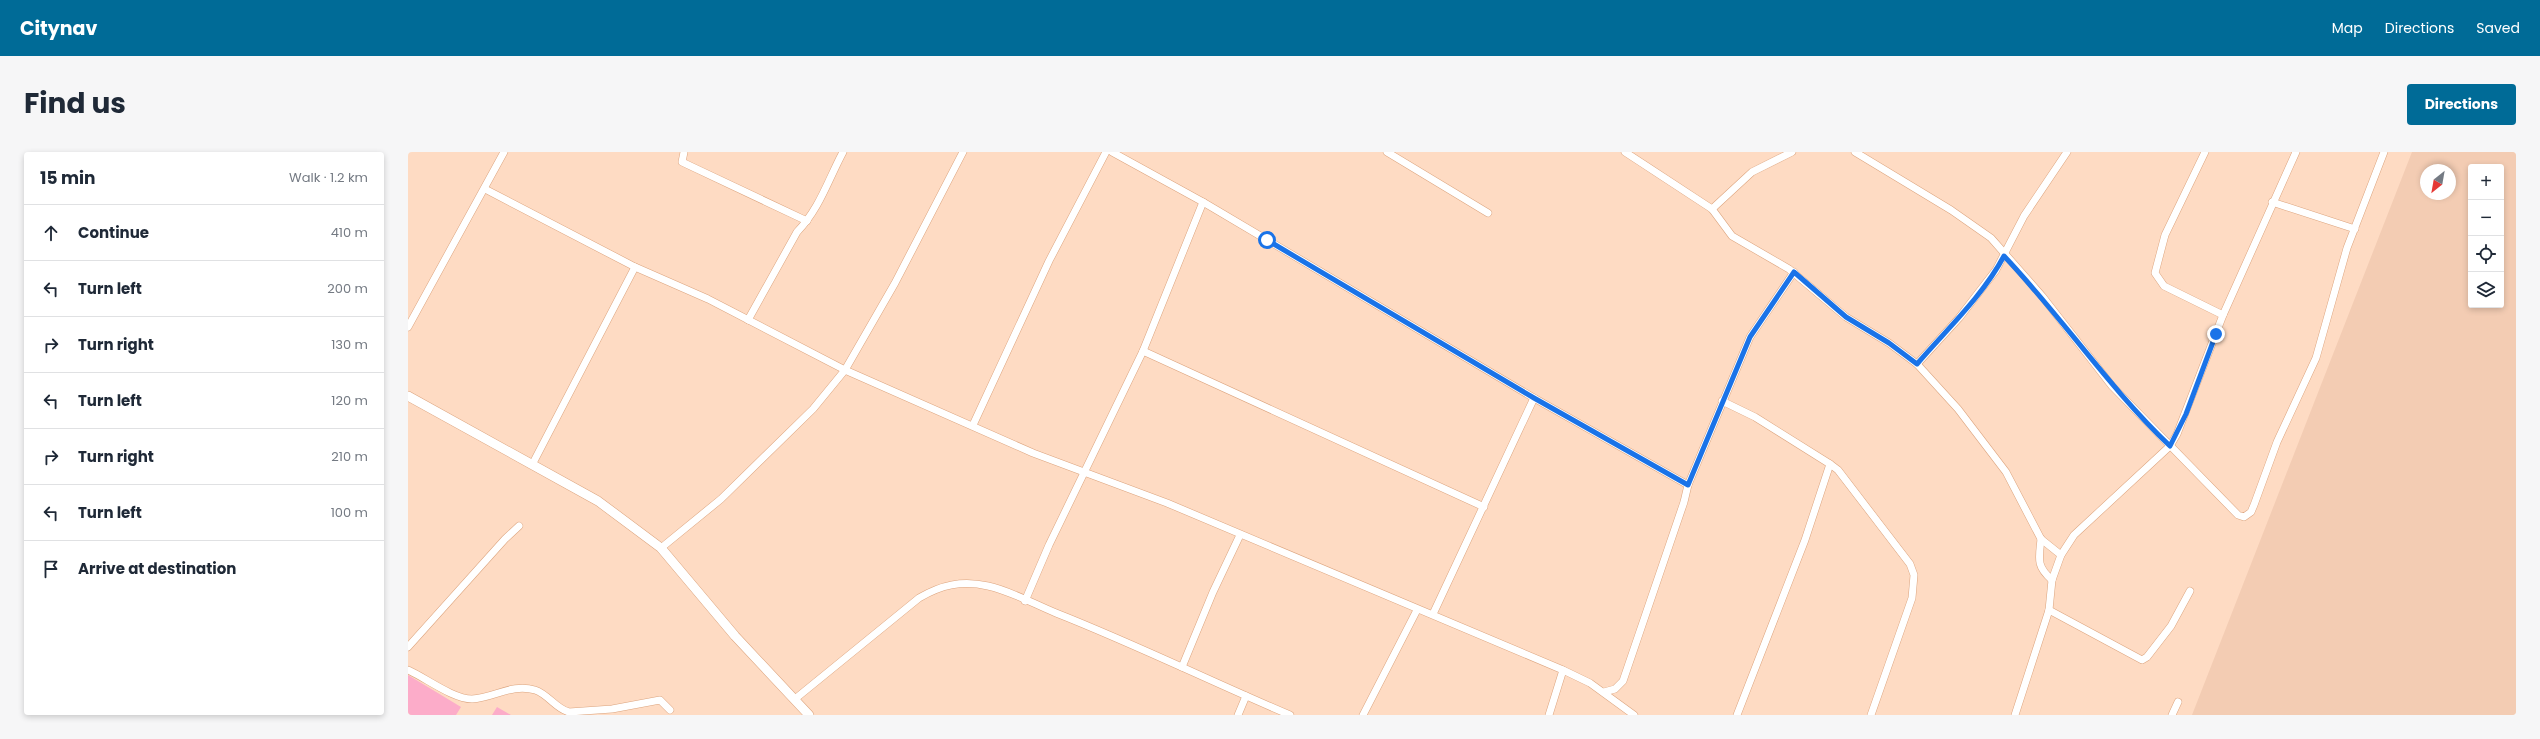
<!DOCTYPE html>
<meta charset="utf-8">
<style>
body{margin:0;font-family:Poppins,sans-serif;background:#f6f6f7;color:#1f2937}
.controls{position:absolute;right:12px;top:12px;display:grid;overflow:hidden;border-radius:4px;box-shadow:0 2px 6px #0003}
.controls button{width:36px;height:36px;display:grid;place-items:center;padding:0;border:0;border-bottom:1px solid #e0e1e3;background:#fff;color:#1f2937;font:20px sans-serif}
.compass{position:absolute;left:2012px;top:12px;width:36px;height:36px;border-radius:50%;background:#fff;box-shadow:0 2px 6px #0003;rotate:211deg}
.stop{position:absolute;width:12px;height:12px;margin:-9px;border:3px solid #1a73e8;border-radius:50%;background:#fff}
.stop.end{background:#1a73e8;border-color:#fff;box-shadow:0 1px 4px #0008}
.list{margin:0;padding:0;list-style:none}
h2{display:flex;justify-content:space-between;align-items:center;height:52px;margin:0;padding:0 16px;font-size:17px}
h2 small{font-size:13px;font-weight:400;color:#747a83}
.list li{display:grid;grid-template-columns:26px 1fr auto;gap:12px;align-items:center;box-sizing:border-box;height:56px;padding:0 16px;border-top:1px solid #e0e1e3}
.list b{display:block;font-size:15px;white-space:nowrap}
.list em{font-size:13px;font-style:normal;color:#747a83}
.icon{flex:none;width:22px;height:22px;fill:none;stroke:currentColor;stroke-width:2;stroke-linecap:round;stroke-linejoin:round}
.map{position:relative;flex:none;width:2108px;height:563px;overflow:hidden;border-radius:4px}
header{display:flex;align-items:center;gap:24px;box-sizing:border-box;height:56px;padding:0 20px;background:#006b97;color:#fff}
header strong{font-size:19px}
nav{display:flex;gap:22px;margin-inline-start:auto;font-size:14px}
.intro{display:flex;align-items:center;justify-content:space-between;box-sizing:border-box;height:96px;padding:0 24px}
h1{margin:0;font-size:28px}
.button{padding:10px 18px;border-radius:4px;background:#006b97;color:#fff;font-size:14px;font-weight:700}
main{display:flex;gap:24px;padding:0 24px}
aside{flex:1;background:#fff;border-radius:4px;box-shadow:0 2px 6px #0003}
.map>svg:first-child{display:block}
.built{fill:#f3ccb3;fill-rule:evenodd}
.green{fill:#fcacc9}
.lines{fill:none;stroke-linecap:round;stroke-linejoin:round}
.minor-casing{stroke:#dca47e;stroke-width:8}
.tertiary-casing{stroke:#dca47e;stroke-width:10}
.minor{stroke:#fff;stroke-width:7}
.tertiary{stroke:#fff;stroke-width:9}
.route{stroke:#1a73e8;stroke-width:5}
</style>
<header>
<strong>Citynav</strong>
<nav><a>Map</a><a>Directions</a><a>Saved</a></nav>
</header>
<div class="intro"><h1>Find us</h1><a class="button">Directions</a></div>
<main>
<aside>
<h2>15 min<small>Walk · 1.2 km</small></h2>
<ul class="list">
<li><svg class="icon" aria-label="ahead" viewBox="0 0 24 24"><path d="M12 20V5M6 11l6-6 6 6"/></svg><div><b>Continue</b></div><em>410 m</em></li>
<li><svg class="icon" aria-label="left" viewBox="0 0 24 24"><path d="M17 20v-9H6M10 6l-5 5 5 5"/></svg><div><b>Turn left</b></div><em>200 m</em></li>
<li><svg class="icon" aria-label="right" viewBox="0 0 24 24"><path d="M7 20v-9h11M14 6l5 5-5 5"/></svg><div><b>Turn right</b></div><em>130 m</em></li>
<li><svg class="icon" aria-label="left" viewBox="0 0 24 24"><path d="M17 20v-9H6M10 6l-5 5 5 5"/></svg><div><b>Turn left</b></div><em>120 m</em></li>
<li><svg class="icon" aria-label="right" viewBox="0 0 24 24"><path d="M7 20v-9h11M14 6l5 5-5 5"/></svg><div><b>Turn right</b></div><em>210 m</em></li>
<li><svg class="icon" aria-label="left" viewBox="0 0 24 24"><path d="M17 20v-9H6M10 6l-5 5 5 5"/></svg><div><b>Turn left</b></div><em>100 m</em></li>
<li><svg class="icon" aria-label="arrive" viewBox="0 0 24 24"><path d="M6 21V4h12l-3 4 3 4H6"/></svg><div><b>Arrive at destination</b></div></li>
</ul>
</aside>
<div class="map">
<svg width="2108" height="563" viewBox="0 0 2108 563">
<rect width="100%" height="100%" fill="#fedbc3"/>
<path class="built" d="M2004,0h104v563h-324zM2063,15h30v138h-30zM2018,18h24v24h-24z"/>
<g class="green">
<polygon points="0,523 53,555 48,563 0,563"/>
<polygon points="89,555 103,563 84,563"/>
</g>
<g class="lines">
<defs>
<g id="minor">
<polyline points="276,0 274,10 399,69"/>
<polyline points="704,0 795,50 1126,246 1280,333"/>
<polyline points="979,0 1080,61"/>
<polyline points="1217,0 1304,57 1324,84 1381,117 1438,165 1481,191 1509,212 1551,166 1588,118 1616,64 1659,0"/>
<polyline points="1447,0 1543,58 1583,86 1634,144 1704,234 1830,363 1836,365 1843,360 1846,353 1869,290 1908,206 1939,96 1976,0"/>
<polyline points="1797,0 1757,83 1747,121 1756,134 1815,163"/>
<polyline points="77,37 227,115 300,147 437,218 625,301 759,351 1155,518 1182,531 1226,563"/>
<polyline points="1864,50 1947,77"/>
<polyline points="1304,57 1344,20 1384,0"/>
<path d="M340,168l49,-88c23,-24 31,-52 46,-80"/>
<polyline points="0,175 96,0"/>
<polyline points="735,199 1076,355"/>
<polyline points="1509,212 1550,257 1598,320 1633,387 1653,403"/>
<polyline points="1314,249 1347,265 1422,312 1397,388 1329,563"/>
<polyline points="565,273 641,109 698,0"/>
<polyline points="125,311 227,115"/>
<polyline points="1422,312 1430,318 1502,412 1506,423 1504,446 1463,563"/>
<path d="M1633,387c-2,20 -5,27 11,41"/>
<polyline points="253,396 313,347 405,257 437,218 487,131 555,0"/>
<polyline points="617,449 641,393 735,199 795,50"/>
<polyline points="1641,458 1734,508 1739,505 1763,474 1782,439"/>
<polyline points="1025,462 1126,246"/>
<polyline points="0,495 97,387 111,374"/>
<polyline points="774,515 805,440 832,383"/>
<path d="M0,518c18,8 45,29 64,29 22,-1 40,-16 63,-9 13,4 21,19 34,22l43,-3 48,-9 10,10"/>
<polyline points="1196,540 1207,537 1215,529 1276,350 1280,333 1342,185 1386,120"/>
<path d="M387,547l124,-101c22,-13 43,-18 69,-12 23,5 46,18 68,27 79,31 156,69 234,102"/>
<polyline points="830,563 838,544"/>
<polyline points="955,563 1009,458"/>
<polyline points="1141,563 1155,518"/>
<polyline points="1607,563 1641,458 1644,428 1653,403 1666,383 1762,294 1769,282 1815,163 1888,0"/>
<polyline points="1764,563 1770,550"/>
</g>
<polyline id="tertiary" points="0,244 190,349 253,396 327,484 401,563"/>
</defs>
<use href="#minor" class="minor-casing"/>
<use href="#tertiary" class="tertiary-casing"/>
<use href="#minor" class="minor"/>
<use href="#tertiary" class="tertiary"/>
</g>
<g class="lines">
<path class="route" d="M859,88l267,158 154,87 62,-148 44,-65 52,45 43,26 28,21c30,-35 65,-67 87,-108 58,61 105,132 166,190l16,-32 30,-80"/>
</g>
</svg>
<div class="controls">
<button>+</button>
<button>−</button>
<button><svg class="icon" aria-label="locate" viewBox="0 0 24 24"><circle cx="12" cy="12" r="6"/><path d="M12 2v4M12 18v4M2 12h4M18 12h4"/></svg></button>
<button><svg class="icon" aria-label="layers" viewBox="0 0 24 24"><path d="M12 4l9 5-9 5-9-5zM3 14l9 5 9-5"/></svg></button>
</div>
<svg class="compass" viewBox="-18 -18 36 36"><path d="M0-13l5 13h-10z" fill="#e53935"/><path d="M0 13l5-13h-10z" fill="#747a83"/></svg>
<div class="stop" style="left:859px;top:88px"></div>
<div class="stop end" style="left:1808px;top:182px"></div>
</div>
</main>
